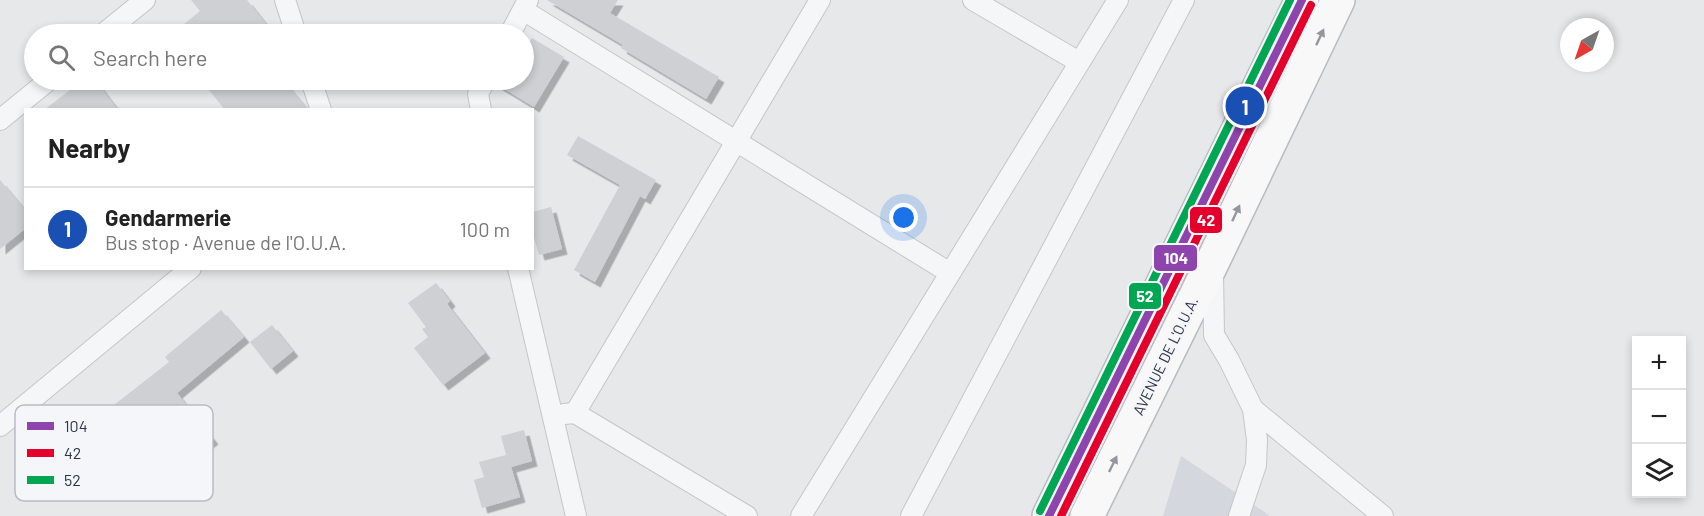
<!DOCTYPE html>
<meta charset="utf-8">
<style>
body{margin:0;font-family:Barlow,sans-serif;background:#f2f2f2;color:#222}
.controls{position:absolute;right:18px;bottom:18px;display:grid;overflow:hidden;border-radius:0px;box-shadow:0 3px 9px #0003}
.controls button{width:54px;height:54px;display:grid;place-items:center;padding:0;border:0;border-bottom:2px solid #e0e0e0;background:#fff;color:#222;font:30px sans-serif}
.compass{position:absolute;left:1560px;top:18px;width:54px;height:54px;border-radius:50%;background:#fff;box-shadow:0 3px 9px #0003;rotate:220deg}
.you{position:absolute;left:904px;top:218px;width:21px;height:21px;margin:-15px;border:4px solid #fff;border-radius:50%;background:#1a73e8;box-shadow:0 0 0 9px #1a73e833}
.badge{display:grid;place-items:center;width:39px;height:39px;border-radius:50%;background:#b45309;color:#fff;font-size:20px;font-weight:700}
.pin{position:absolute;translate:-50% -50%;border:3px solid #fff;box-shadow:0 2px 6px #0006}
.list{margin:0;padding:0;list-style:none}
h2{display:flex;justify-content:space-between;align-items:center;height:78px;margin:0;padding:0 24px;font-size:26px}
h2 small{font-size:20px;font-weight:400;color:#767676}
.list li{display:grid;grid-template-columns:39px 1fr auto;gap:18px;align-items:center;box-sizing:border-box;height:84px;padding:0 24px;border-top:2px solid #e0e0e0}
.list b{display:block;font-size:22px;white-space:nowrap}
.list p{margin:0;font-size:20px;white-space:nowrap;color:#767676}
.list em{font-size:20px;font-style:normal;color:#767676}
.icon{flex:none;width:33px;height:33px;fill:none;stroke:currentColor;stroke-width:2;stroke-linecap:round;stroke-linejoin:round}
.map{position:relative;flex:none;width:1704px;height:516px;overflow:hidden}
.search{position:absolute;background:#fff;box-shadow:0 3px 9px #0003;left:24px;top:24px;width:510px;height:66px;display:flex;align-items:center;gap:15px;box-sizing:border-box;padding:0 21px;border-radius:33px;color:#767676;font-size:22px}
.panel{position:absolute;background:#fff;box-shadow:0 3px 9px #0003;left:24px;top:108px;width:510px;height:162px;border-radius:0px}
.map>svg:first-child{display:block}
.built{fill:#d4d7dd}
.building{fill:#ced0d3;filter:url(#shadow)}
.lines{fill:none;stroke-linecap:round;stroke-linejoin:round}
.street-casing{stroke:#c4c6c8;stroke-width:22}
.highway-casing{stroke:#b8bbbf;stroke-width:36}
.street{stroke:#f5f6f7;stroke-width:20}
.highway{stroke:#f8f8f8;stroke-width:33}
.bus-1-casing{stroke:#f4f6f9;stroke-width:12}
.bus-2-casing{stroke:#f4f6f9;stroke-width:12}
.bus-3-casing{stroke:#f4f6f9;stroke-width:12}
.bus-1{stroke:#8e44ad;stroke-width:8}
.bus-2{stroke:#e4002b;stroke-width:8}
.bus-3{stroke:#00a651;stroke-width:8}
.oneway{fill:#92969e}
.labels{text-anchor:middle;stroke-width:4.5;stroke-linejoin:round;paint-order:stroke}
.street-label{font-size:15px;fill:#2b3445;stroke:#f4f6f9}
.key{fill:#f4f6f9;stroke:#b8bcc3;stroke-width:1.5}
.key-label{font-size:16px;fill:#2b3445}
.line-badge{stroke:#f4f6f9;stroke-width:2}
.badge-label{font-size:16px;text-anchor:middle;font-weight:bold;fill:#fff}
</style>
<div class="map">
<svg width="1704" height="516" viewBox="0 0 1704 516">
<defs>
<filter id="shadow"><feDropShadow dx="5.5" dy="5.5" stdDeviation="0" flood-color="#0004"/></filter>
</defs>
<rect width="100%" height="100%" fill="#e6e8ea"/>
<polygon class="built" points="1181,456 1269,515 1268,516 1163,516"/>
<g class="building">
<polygon points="191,0 247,0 266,24 263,27 270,34 172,34 200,11"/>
<polygon points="547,0 618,0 610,13 719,77 706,99 621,48 623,45"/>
<polygon points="532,38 564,57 534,107 496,84 497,80 524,80 524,52"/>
<polygon points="83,80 95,80 118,110 44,110"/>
<polygon points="201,80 283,80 308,110 225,110"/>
<polygon points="578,136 656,180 645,199 640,196 595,282 574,270 620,185 567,155"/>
<polygon points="0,180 26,211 26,228 0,249"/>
<polygon points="551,207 562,249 539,255 532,231 532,212"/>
<polygon points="436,283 450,301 447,304 485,353 443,385 414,348 428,337 422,329 426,327 408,303"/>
<polygon points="221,310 244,337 177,393 213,439 174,469 162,453 114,490 73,437 169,362 165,357"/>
<polygon points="272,325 293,351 271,369 250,342"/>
<polygon points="524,430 532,461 511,467 520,497 482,508 474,480 484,477 479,462 506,455 501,436"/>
</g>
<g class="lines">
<defs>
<g id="street">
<polyline points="285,0 296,34"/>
<polyline points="973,0 1079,62"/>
<polyline points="523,10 950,273"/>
<polyline points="103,34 145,0"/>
<polyline points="510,34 528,0"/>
<polyline points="311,80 321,110"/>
<polyline points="481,110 478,94 485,80"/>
<polyline points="0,120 49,80"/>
<polyline points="518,268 576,516"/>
<polyline points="1213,273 1214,335 1229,360 1253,409 1257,440 1256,465 1239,516"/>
<polyline points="1253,409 1383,516"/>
<polyline points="575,413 820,0"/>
<polyline points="564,414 575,413 747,516"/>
<polyline points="0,426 191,268"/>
<polyline points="801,516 1118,0"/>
<polyline points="911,516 1184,0"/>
</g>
<g id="highway">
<polyline points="1049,516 1302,0"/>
<polyline points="1087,516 1212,263 1338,0"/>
</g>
</defs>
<use href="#street" class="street-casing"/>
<use href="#highway" class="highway-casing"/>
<use href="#street" class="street"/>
<use href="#highway" class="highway"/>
<defs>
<polyline id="bus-1" points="1049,516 1302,0"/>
<polyline id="bus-2" points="1061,516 1311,5"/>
<polyline id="bus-3" points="1040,511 1290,0"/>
</defs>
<use href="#bus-1" class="bus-1-casing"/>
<use href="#bus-2" class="bus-2-casing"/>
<use href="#bus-3" class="bus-3-casing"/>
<use href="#bus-1" class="bus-1"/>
<use href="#bus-2" class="bus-2"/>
<use href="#bus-3" class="bus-3"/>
</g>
<defs><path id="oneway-solid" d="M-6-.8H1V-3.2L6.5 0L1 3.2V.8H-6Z" transform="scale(1.5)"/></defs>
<g class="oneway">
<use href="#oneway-solid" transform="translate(1320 37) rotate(-65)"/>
<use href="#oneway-solid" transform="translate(1236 213) rotate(-65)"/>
<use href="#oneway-solid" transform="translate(1113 464) rotate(-64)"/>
</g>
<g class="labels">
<g class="street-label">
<text transform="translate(1166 356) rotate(-64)" y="5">AVENUE DE L'O.U.A.</text>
</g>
</g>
<rect x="15" y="405" width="198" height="96" rx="9" class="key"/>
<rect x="27" y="422" width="27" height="8" fill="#8e44ad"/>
<rect x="27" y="449" width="27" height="8" fill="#e4002b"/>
<rect x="27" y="476" width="27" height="8" fill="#00a651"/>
<g class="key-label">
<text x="64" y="432">104</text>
<text x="64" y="459">42</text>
<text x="64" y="486">52</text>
</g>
<g class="line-badge">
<rect x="1189" y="206" width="34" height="28" rx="6" fill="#e4002b"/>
<rect x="1153" y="244" width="45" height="28" rx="6" fill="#8e44ad"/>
<rect x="1128" y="282" width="34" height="28" rx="6" fill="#00a651"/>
</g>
<g class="badge-label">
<text x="1206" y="226">42</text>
<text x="1176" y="264">104</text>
<text x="1145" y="302">52</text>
</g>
</svg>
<div class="controls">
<button>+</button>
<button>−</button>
<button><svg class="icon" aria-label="layers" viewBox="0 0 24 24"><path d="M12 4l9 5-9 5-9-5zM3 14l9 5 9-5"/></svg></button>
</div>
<svg class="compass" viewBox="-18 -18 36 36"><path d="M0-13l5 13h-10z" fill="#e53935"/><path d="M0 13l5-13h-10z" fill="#767676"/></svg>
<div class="you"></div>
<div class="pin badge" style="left:1245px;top:106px;background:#1a4fb4">1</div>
<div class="search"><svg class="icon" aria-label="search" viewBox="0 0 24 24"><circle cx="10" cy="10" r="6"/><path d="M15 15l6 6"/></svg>Search here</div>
<section class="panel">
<h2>Nearby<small></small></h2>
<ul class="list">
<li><span class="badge" style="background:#1a4fb4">1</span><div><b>Gendarmerie</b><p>Bus stop · Avenue de l'O.U.A.</p></div><em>100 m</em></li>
</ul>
</section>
</div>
